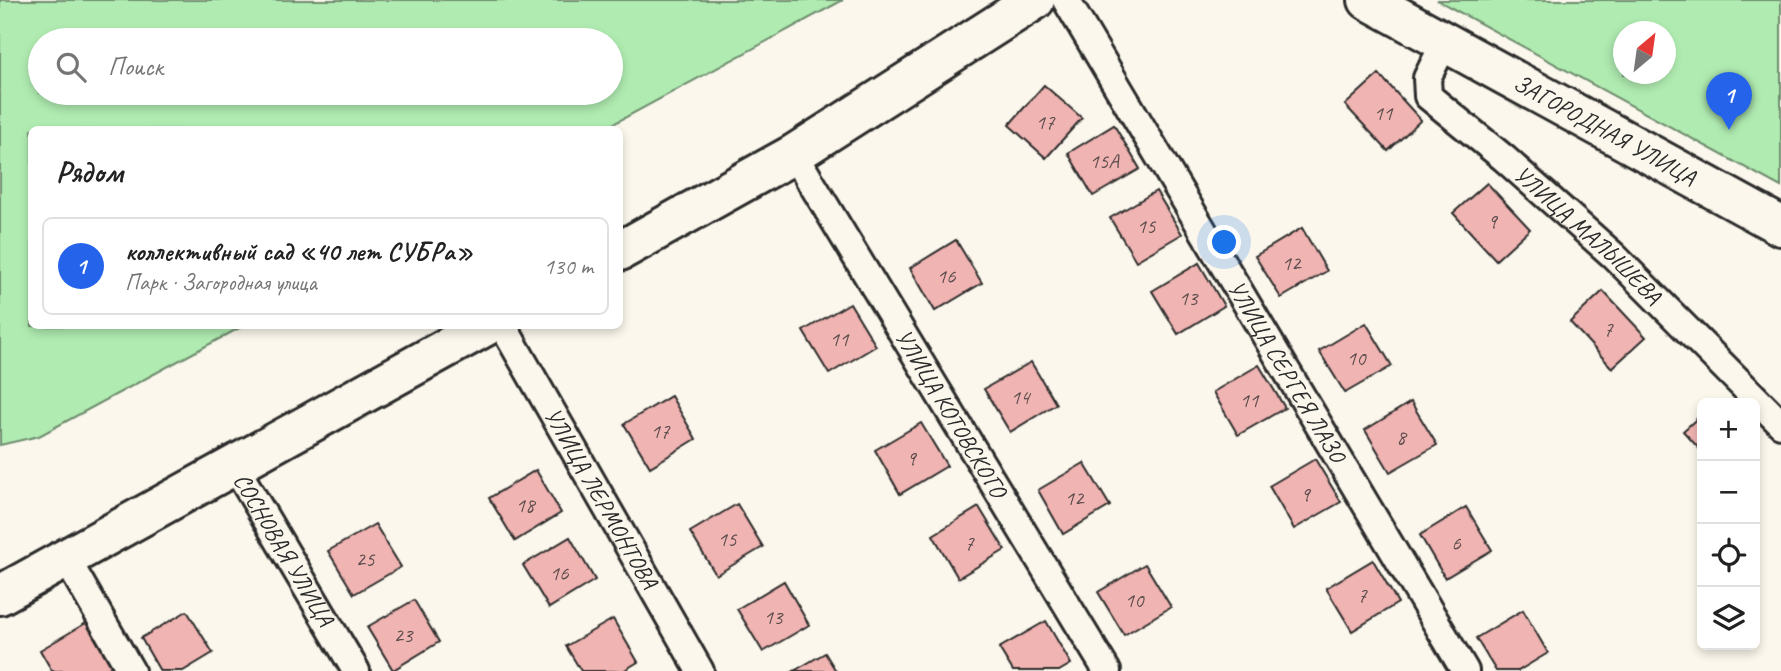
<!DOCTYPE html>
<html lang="ru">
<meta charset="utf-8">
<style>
body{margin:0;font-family:Caveat,sans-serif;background:#f6f6f6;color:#222}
.controls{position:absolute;right:21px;bottom:21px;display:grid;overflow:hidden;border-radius:10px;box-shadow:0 4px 10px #0003}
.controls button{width:63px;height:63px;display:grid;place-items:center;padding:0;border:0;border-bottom:2px solid #e0e0e0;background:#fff;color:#222;font:35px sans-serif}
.compass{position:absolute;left:1613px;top:21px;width:63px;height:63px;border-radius:50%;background:#fff;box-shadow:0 4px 10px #0003;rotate:29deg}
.you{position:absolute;left:1225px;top:243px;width:24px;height:24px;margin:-18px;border:5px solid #fff;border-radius:50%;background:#1a73e8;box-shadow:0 0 0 10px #1a73e833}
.badge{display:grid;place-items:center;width:46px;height:46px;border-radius:50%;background:#2563eb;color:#fff;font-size:23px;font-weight:700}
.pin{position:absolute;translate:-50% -58px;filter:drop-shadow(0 2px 4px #0008)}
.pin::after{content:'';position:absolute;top:37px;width:24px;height:21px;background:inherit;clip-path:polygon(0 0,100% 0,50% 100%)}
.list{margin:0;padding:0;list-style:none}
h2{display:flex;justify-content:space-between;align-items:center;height:91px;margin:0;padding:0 28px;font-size:30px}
h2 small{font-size:23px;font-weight:400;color:#767676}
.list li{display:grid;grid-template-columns:46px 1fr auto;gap:21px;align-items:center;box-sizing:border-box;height:98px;margin:0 14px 14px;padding:0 14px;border:2px solid #e0e0e0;border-radius:10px}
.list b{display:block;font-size:26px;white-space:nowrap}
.list p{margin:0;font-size:23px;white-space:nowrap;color:#767676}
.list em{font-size:23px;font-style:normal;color:#767676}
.icon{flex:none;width:38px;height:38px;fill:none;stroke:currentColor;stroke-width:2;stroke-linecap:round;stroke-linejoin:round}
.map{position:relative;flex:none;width:1781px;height:671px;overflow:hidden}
.search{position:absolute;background:#fff;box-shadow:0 4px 10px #0003;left:28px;top:28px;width:595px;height:77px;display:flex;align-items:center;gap:18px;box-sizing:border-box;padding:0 24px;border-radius:38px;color:#767676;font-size:26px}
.panel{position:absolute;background:#fff;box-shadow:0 4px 10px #0003;left:28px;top:126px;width:595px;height:203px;border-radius:10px}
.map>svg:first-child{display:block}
.green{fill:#b0ecb1;stroke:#6e8c6e;stroke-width:2;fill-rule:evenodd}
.building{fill:#f0b4b2;stroke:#2b2b2b;stroke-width:2}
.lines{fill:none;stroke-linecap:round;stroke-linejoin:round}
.minor-casing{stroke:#2b2b2b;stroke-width:32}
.highway-casing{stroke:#2b2b2b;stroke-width:44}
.minor{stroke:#fbf7ec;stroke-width:26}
.highway{stroke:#fbf7ec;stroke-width:38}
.labels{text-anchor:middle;stroke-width:6;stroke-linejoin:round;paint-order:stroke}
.number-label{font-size:21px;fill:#5c4d4d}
.street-label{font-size:24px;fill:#2b2b2b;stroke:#fbf7ec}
</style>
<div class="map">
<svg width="1781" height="671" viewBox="0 0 1781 671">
<rect width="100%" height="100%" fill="#fbf7ec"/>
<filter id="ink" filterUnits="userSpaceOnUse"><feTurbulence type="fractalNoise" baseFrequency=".0143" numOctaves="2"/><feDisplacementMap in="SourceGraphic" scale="14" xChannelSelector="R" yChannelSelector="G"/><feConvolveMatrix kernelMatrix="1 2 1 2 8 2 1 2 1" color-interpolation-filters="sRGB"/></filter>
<g filter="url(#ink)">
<g class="green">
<path d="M0,0h843l-239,129 -572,1v196h211l-204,110 -39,9zM40,40h571v53h-571z"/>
<path d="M1437,0h344v187zM1624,32h42v42h-42z"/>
</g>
<g class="building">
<polygon points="1379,74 1421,120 1388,151 1345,105"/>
<polygon points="1044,85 1082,118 1046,158 1009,125"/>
<polygon points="1114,125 1140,169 1093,196 1068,153"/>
<polygon points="1487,183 1530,229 1496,260 1453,213"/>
<polygon points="1156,191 1182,234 1136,261 1110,218"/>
<polygon points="1302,228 1327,271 1281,298 1255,256"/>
<polygon points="956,240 982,283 935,311 910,268"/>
<polygon points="1199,263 1224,306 1178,334 1152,291"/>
<polygon points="1603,291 1646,337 1612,368 1570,322"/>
<polygon points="850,303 876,346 829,374 803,331"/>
<polygon points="1366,323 1392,366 1345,393 1319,351"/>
<polygon points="1031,362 1056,404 1010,432 984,389"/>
<polygon points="1259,365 1285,408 1238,435 1213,392"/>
<polygon points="671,396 696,439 650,467 624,424"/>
<polygon points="1411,402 1437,445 1390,472 1365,430"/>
<polygon points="1702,414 1702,452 1683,431"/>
<polygon points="921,423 947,466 900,494 875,450"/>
<polygon points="1315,459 1341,502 1294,529 1269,486"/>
<polygon points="1084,463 1110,506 1063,534 1038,490"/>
<polygon points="536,470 561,513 515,541 489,498"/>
<polygon points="737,504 763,547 716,575 690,532"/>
<polygon points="979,507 1005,550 958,578 933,535"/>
<polygon points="1466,507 1492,550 1445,578 1420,535"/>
<polygon points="375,524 401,567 354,594 328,551"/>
<polygon points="570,537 595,580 549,608 523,565"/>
<polygon points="1373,560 1398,603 1352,631 1326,588"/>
<polygon points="1145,564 1171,607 1124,635 1098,592"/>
<polygon points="784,581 809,625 763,652 737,609"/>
<polygon points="414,600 439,642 393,670 367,627"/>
<polygon points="1523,610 1548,653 1518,671 1496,671 1476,638"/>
<polygon points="187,611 213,653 183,671 160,671 141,638"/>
<polygon points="613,619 638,662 623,671 581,671 566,646"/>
<polygon points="1046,621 1071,664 1059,671 1013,671 999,648"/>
<polygon points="86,623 112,666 103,671 52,671 40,650"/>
<polygon points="825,653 836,671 794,671"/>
</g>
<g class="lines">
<defs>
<g id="minor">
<path id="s1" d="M1066,0l399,671"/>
<path id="s2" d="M1445,42l-18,36 1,18 77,63 109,97 167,168"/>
<path id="s3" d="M794,154l313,517"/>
<path id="s4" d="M503,326l197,345"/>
<path id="s5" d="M234,465l122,206"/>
<polyline points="66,558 131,671"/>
</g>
<g id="highway">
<path id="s6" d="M1368,0l413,226"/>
<polyline points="620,251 794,154 1035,0"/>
<polyline points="0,595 486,326"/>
</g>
</defs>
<use href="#minor" class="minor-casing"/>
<use href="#highway" class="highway-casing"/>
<use href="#minor" class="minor"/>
<use href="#highway" class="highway"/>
</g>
</g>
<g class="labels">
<g class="number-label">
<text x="1383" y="120">11</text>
<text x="1045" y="129">17</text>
<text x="1104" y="168">15А</text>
<text x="1492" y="228">9</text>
<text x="1146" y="233">15</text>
<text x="1291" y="270">12</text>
<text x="946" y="283">16</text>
<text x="1188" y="305">13</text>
<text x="1608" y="336">7</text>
<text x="839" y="346">11</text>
<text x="1356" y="365">10</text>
<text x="1020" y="404">14</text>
<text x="1249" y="407">11</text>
<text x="660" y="438">17</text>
<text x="1401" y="444">8</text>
<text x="911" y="465">9</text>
<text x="1305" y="501">9</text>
<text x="1074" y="505">12</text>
<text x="525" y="512">18</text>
<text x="727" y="546">15</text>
<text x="969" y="550">7</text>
<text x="1456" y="550">6</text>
<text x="365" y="566">25</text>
<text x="559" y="580">16</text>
<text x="1362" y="602">7</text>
<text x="1134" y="607">10</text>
<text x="773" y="624">13</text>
<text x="403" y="642">23</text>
</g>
<g class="street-label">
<text dy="8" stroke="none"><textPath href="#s6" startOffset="270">ЗАГОРОДНАЯ УЛИЦА</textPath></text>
<text dy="8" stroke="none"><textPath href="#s2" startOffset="270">УЛИЦА МАЛЫШЕВА</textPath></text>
<text dy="8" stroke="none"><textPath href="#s1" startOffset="432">УЛИЦА СЕРГЕЯ ЛАЗО</textPath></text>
<text dy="8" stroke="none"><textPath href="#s3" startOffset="303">УЛИЦА КОТОВСКОГО</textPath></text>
<text dy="8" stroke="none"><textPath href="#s4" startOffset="198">УЛИЦА ЛЕРМОНТОВА</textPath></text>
<text dy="8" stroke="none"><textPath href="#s5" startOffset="98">СОСНОВАЯ УЛИЦА</textPath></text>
</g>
</g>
</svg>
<div class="controls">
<button>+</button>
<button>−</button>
<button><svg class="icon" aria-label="locate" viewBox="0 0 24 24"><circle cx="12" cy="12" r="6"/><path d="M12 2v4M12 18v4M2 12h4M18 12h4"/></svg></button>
<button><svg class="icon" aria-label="layers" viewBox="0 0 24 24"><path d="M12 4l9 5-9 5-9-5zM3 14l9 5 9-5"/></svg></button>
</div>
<svg class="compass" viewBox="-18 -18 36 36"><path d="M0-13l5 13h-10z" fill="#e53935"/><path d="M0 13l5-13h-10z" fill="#767676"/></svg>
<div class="you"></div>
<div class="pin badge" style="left:1729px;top:130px">1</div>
<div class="search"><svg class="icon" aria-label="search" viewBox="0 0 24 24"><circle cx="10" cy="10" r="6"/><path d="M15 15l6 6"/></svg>Поиск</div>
<section class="panel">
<h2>Рядом<small></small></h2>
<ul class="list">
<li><span class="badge">1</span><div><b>коллективный сад «40 лет СУБРа»</b><p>Парк · Загородная улица</p></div><em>130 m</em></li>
</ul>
</section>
</div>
